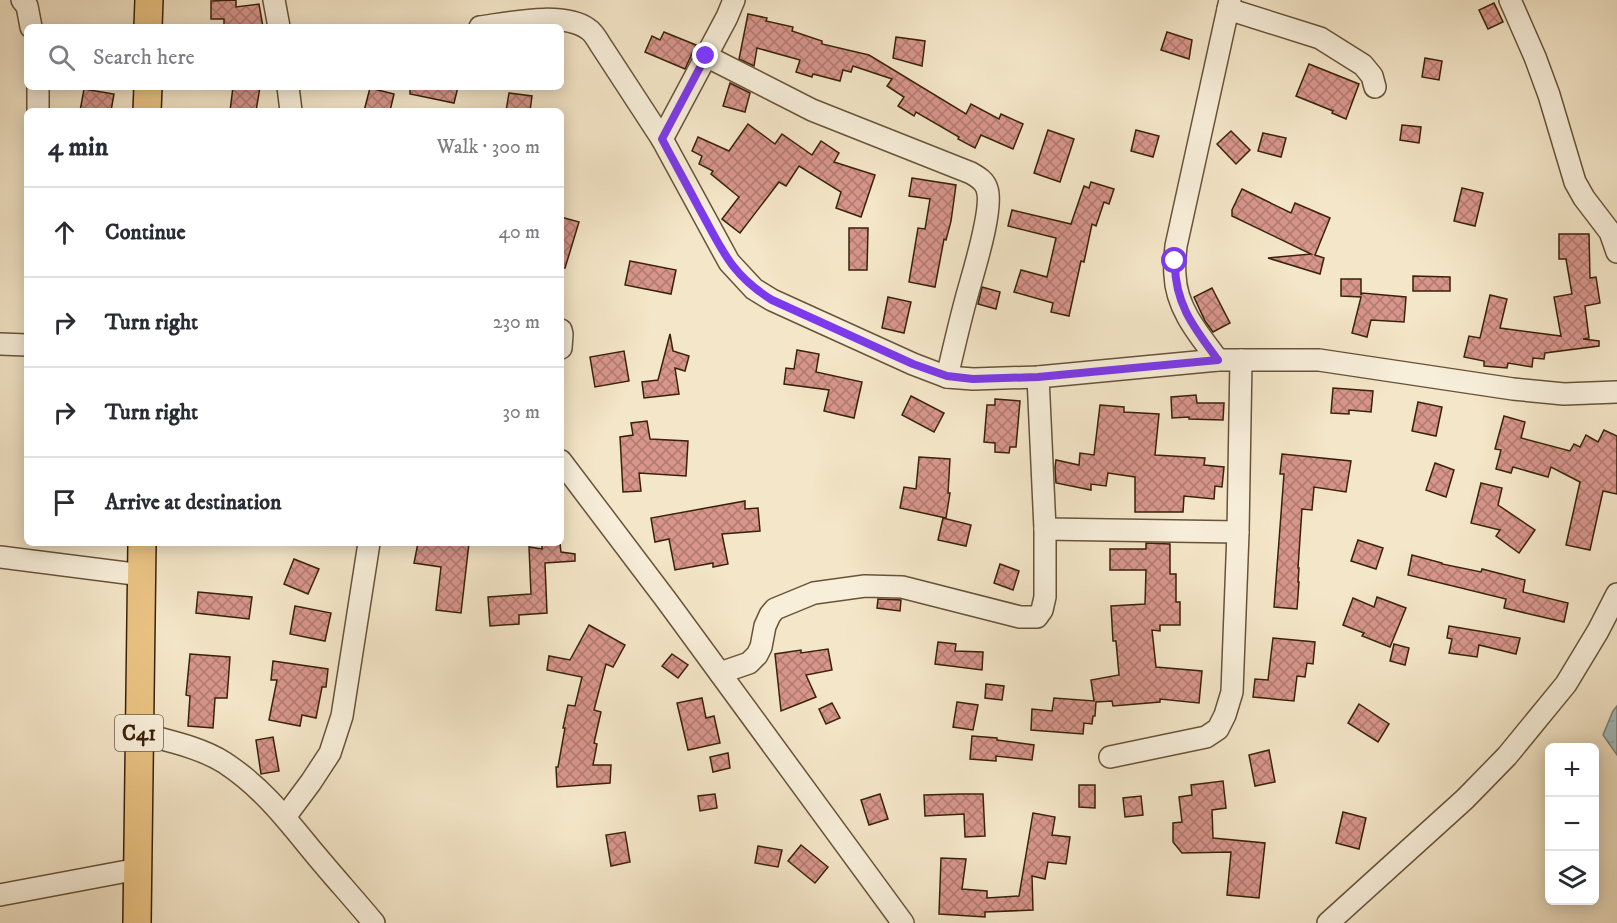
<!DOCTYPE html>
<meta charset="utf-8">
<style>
body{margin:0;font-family:"IM FELL DW Pica",serif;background:#f7f7f7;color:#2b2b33}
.controls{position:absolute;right:18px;bottom:18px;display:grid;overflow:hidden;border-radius:9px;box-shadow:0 3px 15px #0003}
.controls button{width:54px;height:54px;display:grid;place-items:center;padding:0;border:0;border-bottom:2px solid #e1e1e2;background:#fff;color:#2b2b33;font:30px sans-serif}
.stop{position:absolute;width:18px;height:18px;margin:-14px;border:4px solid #7c3aed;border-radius:50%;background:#fff}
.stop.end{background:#7c3aed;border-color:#fff;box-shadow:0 2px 6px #0008}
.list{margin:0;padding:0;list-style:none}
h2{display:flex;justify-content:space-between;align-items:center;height:78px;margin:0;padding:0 24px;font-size:26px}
h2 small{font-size:20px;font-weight:400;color:#7c7c81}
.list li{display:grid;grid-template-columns:39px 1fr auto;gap:18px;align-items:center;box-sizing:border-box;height:90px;padding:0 24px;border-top:2px solid #e1e1e2}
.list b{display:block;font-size:22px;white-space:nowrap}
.list em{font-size:20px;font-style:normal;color:#7c7c81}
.icon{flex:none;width:33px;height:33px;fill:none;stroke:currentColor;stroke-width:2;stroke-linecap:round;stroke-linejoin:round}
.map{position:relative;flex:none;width:1617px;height:923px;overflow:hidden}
.search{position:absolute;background:#fff;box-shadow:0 3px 15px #0003;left:24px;top:24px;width:540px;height:66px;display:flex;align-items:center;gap:15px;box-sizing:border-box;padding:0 21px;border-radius:9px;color:#7c7c81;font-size:22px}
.panel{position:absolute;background:#fff;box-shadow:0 3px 15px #0003;left:24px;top:108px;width:540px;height:438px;border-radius:9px}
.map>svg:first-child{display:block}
.water{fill:url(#water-ripples);stroke:#777f77;stroke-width:1.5}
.building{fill:url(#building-cross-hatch);stroke:#392209;stroke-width:1.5}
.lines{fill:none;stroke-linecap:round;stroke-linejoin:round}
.minor-casing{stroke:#685339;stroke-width:24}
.major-casing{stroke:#392209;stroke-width:30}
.minor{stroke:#f8efdb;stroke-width:21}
.major{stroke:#eac384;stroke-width:27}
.route{stroke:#7c3aed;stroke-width:8}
.labels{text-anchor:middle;stroke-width:4.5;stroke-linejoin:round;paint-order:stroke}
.shield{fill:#f8efdb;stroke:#726048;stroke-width:1.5}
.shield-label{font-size:21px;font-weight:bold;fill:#392209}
</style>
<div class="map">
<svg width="1617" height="923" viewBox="0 0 1617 923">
<defs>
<pattern id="water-ripples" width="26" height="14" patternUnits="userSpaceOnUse" patternTransform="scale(1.5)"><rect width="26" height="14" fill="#a0bdc0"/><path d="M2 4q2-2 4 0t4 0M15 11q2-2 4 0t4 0" fill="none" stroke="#8ba2a4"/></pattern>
<pattern id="building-cross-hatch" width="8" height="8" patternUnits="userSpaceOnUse" patternTransform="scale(1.5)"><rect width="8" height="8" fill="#d7958b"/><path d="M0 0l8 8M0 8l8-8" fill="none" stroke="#af7970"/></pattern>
</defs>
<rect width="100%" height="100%" fill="#f4e6c8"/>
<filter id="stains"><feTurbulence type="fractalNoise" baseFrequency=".00333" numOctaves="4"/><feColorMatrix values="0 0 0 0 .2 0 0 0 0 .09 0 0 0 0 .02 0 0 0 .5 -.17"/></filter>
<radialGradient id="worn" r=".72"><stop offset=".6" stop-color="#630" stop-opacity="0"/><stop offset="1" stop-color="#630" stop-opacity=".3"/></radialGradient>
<polygon class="water" points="1617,706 1617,755 1603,735 1613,711"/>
<g class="building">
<polygon points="236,0 236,7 259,4 263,27 224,27 224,19 211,19 211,1"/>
<polygon points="1494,3 1503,22 1488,29 1479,10"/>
<polygon points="748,14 767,18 766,21 793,27 792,31 822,41 822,44 869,55 966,114 971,104 999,119 1001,114 1023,124 1013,149 981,135 975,148 958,139 959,137 916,112 914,116 898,106 904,97 887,86 892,79 853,66 851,72 843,70 840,81 813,74 812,77 796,72 800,60 757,48 754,66 739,59"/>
<polygon points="664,32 696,45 685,69 645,52 652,36 660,40"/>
<polygon points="1167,32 1192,40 1189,59 1161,50"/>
<polygon points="896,37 925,41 922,66 893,58"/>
<polygon points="1425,58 1442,61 1439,80 1422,77"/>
<polygon points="1309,64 1359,84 1346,119 1332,113 1333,111 1296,96"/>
<polygon points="730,83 750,93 745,112 723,106"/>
<polygon points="233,87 260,87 256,111 230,111"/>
<polygon points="410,87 458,87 454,103 410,94"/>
<polygon points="370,88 394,94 390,111 364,111"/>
<polygon points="84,89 114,94 111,111 80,111"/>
<polygon points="509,93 532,96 530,111 506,111"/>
<polygon points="748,124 775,144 782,134 812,155 821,141 839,153 834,162 875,175 861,217 836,208 841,192 799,166 786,186 779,182 740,233 722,219 739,197 711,174 713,171 699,164 702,156 692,151 698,137 729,151"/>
<polygon points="1402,125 1421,127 1419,143 1400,140"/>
<polygon points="1048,130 1074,139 1060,182 1034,173"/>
<polygon points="1136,130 1159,136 1153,157 1131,151"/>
<polygon points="1231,131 1250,150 1236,164 1217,144"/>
<polygon points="1263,133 1286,138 1281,157 1258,151"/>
<polygon points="912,178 956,185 951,221 946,240 944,239 935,287 909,282 918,228 925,229 930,199 909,196"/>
<polygon points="1091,182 1114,189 1109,204 1104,202 1096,226 1092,224 1084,262 1081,261 1069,316 1051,312 1053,303 1014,292 1021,270 1047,277 1056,238 1008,226 1012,210 1071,224 1084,186 1089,188"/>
<polygon points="1462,188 1483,193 1475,226 1454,221"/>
<polygon points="1242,189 1291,213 1295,203 1330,218 1315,255 1324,258 1320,274 1268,258 1311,254 1232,216 1232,210"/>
<polygon points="561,217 579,222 565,268 561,268"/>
<polygon points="849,228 868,228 867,270 849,270"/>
<polygon points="1559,234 1589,234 1590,278 1596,277 1600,303 1585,306 1589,338 1583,339 1599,341 1599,346 1545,353 1544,359 1533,358 1532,367 1508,363 1507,368 1484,366 1484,361 1464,357 1469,336 1480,338 1490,295 1507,299 1500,328 1561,336 1554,297 1572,294 1566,259 1559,259"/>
<polygon points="630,261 676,270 671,294 625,285"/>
<polygon points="1413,276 1450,277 1450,291 1413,291"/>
<polygon points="1341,279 1361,279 1361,295 1362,293 1406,297 1404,322 1371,320 1367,337 1352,333 1361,297 1341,296"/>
<polygon points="982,287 1000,292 996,309 978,304"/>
<polygon points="1212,288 1230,323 1213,332 1205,321 1194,297"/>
<polygon points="888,297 911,302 904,333 882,328"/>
<polygon points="670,334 673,351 689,356 685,371 675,368 679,394 644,398 642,382 658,380"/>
<polygon points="797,350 819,354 816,372 862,382 854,418 824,411 829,390 784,384 786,368 794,369"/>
<polygon points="624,351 629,381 595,387 590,357"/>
<polygon points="1333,388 1373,391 1371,412 1349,410 1349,414 1331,413"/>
<polygon points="1196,395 1197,403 1224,403 1223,420 1189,419 1189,417 1172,418 1171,397"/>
<polygon points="911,396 944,413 934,432 902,415"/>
<polygon points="995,399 1020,401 1016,447 1010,447 1009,453 995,452 995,443 984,442 987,405 995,405"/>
<polygon points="1418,402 1442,407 1436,436 1412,431"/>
<polygon points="1100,405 1124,407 1124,412 1159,414 1155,455 1205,458 1204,465 1224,467 1222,487 1215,486 1214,499 1184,496 1183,512 1135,512 1135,477 1108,473 1106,486 1091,484 1091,490 1056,483 1055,468 1056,460 1079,465 1080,453 1094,455"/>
<polygon points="1504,416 1525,422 1521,438 1570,451 1574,444 1580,447 1586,435 1598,442 1604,430 1617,436 1617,494 1603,491 1590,550 1566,545 1580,482 1551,467 1548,477 1513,467 1511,473 1496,469 1501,450 1495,449"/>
<polygon points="647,421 650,439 688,441 686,476 639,473 641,491 623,492 620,437 633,435 631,423"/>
<polygon points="1282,454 1351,461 1346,492 1314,487 1312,510 1302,509 1298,568 1299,568 1298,582 1299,582 1297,609 1274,607 1284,474 1280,474"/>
<polygon points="919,457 950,459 948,493 950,493 946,518 900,508 904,487 916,489"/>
<polygon points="1435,463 1454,470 1446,497 1426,490"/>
<polygon points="1481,483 1502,488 1498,505 1535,530 1519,553 1496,536 1500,530 1471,523"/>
<polygon points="745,501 745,509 758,508 760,531 722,534 728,564 713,567 713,563 675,570 669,539 655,542 651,518"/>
<polygon points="943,518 971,525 966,546 938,540"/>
<polygon points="1358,540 1383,548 1376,569 1351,561"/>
<polygon points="418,543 469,543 461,613 436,610 441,567 414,563"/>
<polygon points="542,543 560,543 561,552 575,554 575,561 545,563 547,613 519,615 519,624 490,626 488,597 531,594 529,547 542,549"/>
<polygon points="1146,543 1170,544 1170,574 1176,574 1176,602 1180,602 1180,625 1160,625 1160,631 1152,630 1156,667 1202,671 1199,703 1160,699 1160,702 1113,706 1112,701 1096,702 1095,716 1093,716 1092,724 1084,723 1083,734 1031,730 1032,709 1052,711 1054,698 1094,701 1091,680 1119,675 1116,641 1113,641 1111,606 1145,604 1146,570 1110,570 1110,549 1146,549"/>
<polygon points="1412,555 1442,563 1442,564 1481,572 1482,569 1525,580 1523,592 1568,603 1564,622 1504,608 1506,599 1408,575"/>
<polygon points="294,559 319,569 308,594 284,584"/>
<polygon points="1000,564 1019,571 1013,590 994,583"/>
<polygon points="198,592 252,597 249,619 196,613"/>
<polygon points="1377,597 1406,608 1390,647 1362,636 1364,633 1343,625 1353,598 1374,607"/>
<polygon points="878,599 901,600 900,611 877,608"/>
<polygon points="295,606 331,613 325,641 290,634"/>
<polygon points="589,625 625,645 613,667 606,664 594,710 601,712 594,743 597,744 593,765 611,765 610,783 557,787 556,767 558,767 565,728 563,728 568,705 575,706 582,677 547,670 549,656 570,660"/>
<polygon points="1449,626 1520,638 1516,654 1479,645 1477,657 1449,653 1452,639 1447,638"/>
<polygon points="1273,638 1315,642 1313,664 1307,663 1305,677 1297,676 1294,701 1253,697 1255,679 1268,680"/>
<polygon points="938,642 956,644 955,651 983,652 982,670 935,664"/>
<polygon points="1394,644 1409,648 1405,665 1390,661"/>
<polygon points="828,649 832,670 806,675 816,697 781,711 775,654 801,650 801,653"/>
<polygon points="190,654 230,657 227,698 215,698 213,728 188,726 190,696 186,695"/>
<polygon points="672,654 688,665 678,678 662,666"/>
<polygon points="273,661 328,669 326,687 322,687 316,718 302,715 300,726 269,720 277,680 271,680"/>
<polygon points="986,684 1004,686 1002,700 985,698"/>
<polygon points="702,698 706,718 714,716 720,743 688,750 677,703"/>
<polygon points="957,702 978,705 973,730 953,727"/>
<polygon points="832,703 840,718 826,724 819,709"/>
<polygon points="1359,704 1389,724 1378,742 1348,723"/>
<polygon points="972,736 997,738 997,740 1034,745 1032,760 996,756 996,761 970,759"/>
<polygon points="273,737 279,771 261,774 256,740"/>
<polygon points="1269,750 1275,782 1255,786 1249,755"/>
<polygon points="728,753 730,768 713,772 710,757"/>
<polygon points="1223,781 1226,808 1212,810 1213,838 1265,843 1259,898 1227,895 1231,852 1182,853 1173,842 1173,823 1182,822 1179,797 1192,795 1191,785"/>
<polygon points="1079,785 1095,785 1095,808 1079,807"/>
<polygon points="715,794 717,808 700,811 698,796"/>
<polygon points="880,794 888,819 869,825 861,800"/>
<polygon points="959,794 983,794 985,836 965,837 964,814 925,816 924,795"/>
<polygon points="1141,796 1143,815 1125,817 1123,798"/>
<polygon points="1343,812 1366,818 1359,849 1336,843"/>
<polygon points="1033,813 1055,817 1052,835 1070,837 1066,864 1048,862 1045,879 1032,876 1033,910 985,912 985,917 939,914 941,858 966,859 962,889 987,891 987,898 1019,896"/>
<polygon points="625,832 630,862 611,866 606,835"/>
<polygon points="801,845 828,867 815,883 788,861"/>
<polygon points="758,846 782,850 778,867 755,863"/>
</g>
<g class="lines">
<defs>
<g id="minor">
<polyline points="22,0 27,6 31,27"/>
<polyline points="274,0 279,27"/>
<polyline points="1510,0 1535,57 1549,95 1575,182 1584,198 1610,232 1617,252"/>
<polyline points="1228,9 1320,38 1363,65 1372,76 1375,87"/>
<path d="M480,27c29,-4 83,-16 108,2 5,3 9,10 12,15l62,95 67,123 25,27 18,11 141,64 34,13 26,2 65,-2 180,-17h101l194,29 51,5 53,-2"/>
<path d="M706,56l106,54 159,63c7,4 14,8 16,16 7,20 -15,87 -21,110 -7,26 -13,52 -19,78"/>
<polyline points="288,87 291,111"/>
<polyline points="38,111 38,87"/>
<polyline points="662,139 727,17 734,0"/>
<polyline points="561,330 562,334 561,348"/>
<polyline points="0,344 27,345"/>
<path d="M1218,360c-19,-25 -42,-52 -43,-85 -1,-9 0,-19 1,-29l54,-246"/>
<polyline points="561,461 667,601 903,923"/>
<polyline points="1045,529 1238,532"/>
<polyline points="0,557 142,575"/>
<polyline points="720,673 749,663 757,655 761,647 765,626 770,615 775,609 814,593 865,586 902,587 1020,617 1037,617 1042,610 1045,597 1045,529 1038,377"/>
<path d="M139,733c29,8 61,14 86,30 39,26 61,56 90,91 19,23 40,46 59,69"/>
<polyline points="1110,757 1206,737 1218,729 1225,715 1232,692 1238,532 1241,360"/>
<polyline points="285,817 311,782 330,753 342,716 369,543"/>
<polyline points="0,895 138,869"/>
<polyline points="1328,923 1465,799 1507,756 1566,684 1598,631 1617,594"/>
</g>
<g id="major">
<polyline points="148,27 149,0"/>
<polyline points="147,111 148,87"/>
<polyline points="137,923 142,543"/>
</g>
</defs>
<use href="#minor" class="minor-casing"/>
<use href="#major" class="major-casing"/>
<use href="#minor" class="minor"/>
<use href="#major" class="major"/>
</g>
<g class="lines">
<path class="route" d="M706,56l-44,83c12,23 25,46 37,69 23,41 31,66 73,92l141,64 34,12 26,3 65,-2 180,-17c-24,-32 -44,-57 -43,-99"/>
</g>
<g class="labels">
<rect class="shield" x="115" y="715" width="48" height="36" rx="4.5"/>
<g class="shield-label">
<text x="139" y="740">C41</text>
</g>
</g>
<rect width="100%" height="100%" filter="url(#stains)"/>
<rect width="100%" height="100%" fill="url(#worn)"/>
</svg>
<div class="controls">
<button>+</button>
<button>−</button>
<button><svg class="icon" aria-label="layers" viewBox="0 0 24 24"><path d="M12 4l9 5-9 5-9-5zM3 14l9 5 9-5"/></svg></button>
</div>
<div class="stop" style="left:1175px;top:261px"></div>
<div class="stop end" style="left:706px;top:56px"></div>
<div class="search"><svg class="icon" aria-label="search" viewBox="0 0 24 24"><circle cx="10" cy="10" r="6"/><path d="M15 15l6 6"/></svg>Search here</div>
<section class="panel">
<h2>4 min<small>Walk · 300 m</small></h2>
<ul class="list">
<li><svg class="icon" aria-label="ahead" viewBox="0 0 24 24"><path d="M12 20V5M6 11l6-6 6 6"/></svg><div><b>Continue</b></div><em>40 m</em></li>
<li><svg class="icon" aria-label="right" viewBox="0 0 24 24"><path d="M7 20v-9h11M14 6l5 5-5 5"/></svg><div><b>Turn right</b></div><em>230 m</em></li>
<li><svg class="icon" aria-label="right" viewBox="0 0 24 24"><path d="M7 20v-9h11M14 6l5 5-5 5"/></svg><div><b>Turn right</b></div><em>30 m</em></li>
<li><svg class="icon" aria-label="arrive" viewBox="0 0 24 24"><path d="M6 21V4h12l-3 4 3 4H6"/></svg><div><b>Arrive at destination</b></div></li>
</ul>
</section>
</div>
